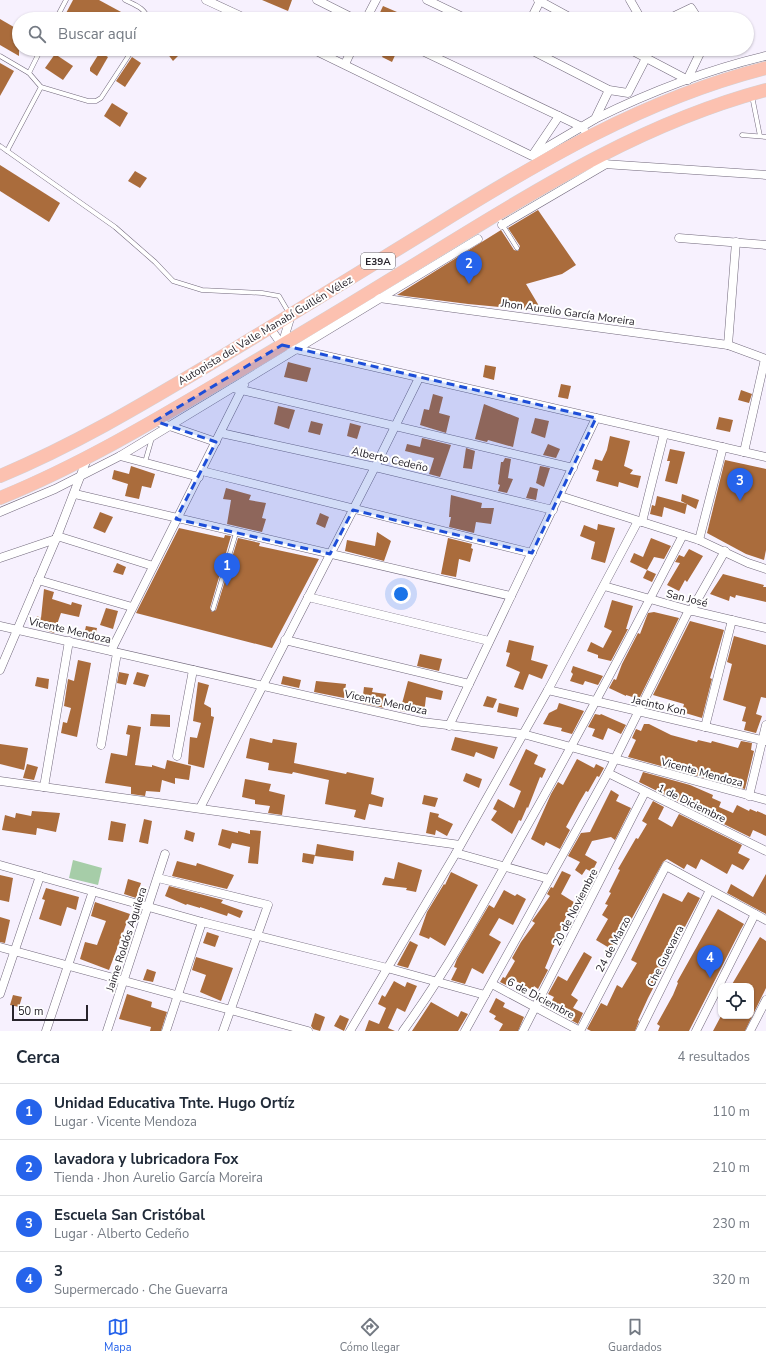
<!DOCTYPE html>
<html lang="es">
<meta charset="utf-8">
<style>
body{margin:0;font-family:"Nunito Sans",sans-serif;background:#f6f6f7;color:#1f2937}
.controls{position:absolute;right:12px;bottom:12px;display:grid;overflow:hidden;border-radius:8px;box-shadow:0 1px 3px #0004}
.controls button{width:36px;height:36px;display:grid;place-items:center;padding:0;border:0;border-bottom:1px solid #e0e1e3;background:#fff;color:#1f2937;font:20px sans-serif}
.scale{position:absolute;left:12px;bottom:10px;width:76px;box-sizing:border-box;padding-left:4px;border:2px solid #28242c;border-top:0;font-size:11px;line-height:14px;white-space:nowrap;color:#28242c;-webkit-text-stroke:3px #fff;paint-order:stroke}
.you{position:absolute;left:401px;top:594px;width:14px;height:14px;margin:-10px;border:3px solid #fff;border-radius:50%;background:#1a73e8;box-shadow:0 0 0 6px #1a73e833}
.badge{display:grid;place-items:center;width:26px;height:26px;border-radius:50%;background:#2563eb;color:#fff;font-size:13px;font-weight:700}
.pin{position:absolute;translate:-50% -33px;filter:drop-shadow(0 1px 2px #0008)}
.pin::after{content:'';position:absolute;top:21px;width:14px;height:12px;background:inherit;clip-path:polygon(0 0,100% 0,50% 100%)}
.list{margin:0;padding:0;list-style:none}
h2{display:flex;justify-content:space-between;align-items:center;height:52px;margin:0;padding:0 16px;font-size:17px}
h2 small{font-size:13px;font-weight:400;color:#747a83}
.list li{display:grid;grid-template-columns:26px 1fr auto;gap:12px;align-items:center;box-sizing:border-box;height:56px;padding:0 16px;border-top:1px solid #e0e1e3}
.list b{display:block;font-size:15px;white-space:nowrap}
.list p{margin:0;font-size:13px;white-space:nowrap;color:#747a83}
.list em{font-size:13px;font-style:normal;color:#747a83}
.icon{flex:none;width:22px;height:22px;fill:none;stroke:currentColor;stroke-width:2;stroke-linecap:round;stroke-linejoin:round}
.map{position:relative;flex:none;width:766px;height:1031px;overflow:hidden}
.search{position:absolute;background:#fff;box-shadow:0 1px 3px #0004;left:12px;right:12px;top:12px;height:44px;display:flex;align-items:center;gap:10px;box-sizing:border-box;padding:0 14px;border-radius:22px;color:#747a83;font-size:15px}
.sheet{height:276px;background:#fff}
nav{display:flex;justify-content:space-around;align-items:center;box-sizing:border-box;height:56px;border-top:1px solid #e0e1e3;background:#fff;font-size:11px;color:#747a83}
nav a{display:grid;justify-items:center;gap:2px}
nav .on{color:#2563eb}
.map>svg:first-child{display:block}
.green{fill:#a6cda8}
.building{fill:#aa6c3c}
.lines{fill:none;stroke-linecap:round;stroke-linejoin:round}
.service-casing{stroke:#71687b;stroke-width:5}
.minor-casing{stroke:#71687b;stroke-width:9}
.primary-casing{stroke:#d4d3d5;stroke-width:14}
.service{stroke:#fff;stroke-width:4}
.minor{stroke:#fff;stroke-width:8}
.primary{stroke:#fcc1b0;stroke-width:13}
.marked{fill:#1d4ed8;fill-opacity:0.2;stroke:#1d4ed8;stroke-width:3;stroke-dasharray:8 5;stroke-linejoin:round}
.labels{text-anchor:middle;stroke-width:4;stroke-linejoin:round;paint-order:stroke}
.shield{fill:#fff;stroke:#68666b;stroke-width:1}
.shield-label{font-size:10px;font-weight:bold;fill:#28242c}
.street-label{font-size:11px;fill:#28242c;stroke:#fff}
</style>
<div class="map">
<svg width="766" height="1031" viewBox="0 0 766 1031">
<rect width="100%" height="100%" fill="#f7f1fe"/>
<polygon class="green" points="73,860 102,868 98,885 69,878"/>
<g class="building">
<polygon points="73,0 99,0 134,19 69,19 64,17"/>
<polygon points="262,0 292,0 288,11"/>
<polygon points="383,6 397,12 394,19 377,19"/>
<polygon points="0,19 19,30 19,56 0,45"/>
<polygon points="164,49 185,49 173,61"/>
<polygon points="386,49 397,51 392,62 382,57"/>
<polygon points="100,52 108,57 97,76 90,71 90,68"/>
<polygon points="55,54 73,66 63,80 45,68"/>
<polygon points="132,57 141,63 125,87 116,81"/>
<polygon points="0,63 14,71 0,96"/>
<polygon points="112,103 128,113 120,127 104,116"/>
<polygon points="0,165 60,203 49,222 0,191"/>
<polygon points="135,171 147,178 140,188 128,181"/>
<polygon points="538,210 576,265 562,274 526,284 542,311 468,304 397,295 501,230 514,250 518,251 520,246 508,228"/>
<polygon points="288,362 311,368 307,382 284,377"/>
<polygon points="485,365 496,367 494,380 483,377"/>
<polygon points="561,384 571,386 568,399 558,397"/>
<polygon points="741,390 752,394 749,403 738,400"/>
<polygon points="433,394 443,397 439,413 450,416 446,433 420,425 424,409 429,410"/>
<polygon points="484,404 519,418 513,447 488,440 487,442 475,439"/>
<polygon points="278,406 295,410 289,429 274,424"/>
<polygon points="719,417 733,420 730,432 716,429"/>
<polygon points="535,418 549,421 545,438 531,433"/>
<polygon points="311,421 323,424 320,435 308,432"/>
<polygon points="350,423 361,426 357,439 347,436"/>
<polygon points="610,436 630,441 624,466 633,470 630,474 641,476 638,488 619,482 618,487 596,481 599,471 592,469 595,459 602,461 607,450"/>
<polygon points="422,438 451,445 440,477 429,474 434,458 405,451 407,444 420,447"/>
<polygon points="548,444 560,449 556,458 543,455"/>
<polygon points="353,447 365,449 363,458 352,455"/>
<polygon points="466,448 475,451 472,469 463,468"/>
<polygon points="670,449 685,452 677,484 665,481 670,461 667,461"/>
<polygon points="505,458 511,459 508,478 513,479 507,493 498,491 500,485 498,484 501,462 503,462"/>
<polygon points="725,460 766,469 766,550 764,560 746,554 707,533"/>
<polygon points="131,466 155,474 151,488 142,486 139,499 125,496 128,484 112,479 114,470 129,474"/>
<polygon points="540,466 550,468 544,487 536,483"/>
<polygon points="530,487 538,489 536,500 526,498"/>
<polygon points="226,488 251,495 249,500 266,503 262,518 266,519 262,532 227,524 231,500 223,499"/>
<polygon points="682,494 699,500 696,509 681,501"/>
<polygon points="451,495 482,503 481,508 494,508 491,524 476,522 474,533 449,527 451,517 449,517"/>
<polygon points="657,496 687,504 685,514 664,507 662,517 650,514 652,505 655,506"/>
<polygon points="100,512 113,517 105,533 93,528"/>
<polygon points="320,513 329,517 325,528 316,524"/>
<polygon points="598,524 615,528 605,563 591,559 595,542 580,536 584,525 597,530"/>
<polygon points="179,528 224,538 225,535 231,536 210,608 212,612 216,610 238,538 260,543 259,546 319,559 272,648 136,613"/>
<polygon points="377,532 391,541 384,561 345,551 347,540 375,546"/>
<polygon points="448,538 472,544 471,548 473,549 470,562 459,559 456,577 441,574"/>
<polygon points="651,538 671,546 664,559 654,557 647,570 630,562 634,553 643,557"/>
<polygon points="689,549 703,556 687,582 685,580 679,591 667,585 680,563 675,562 679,555 684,557"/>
<polygon points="117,563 126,567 123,575 113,572"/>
<polygon points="647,570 656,574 652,582 643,578"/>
<polygon points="723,574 764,585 763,587 766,587 766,602 736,595 735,598 730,596 729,601 710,594"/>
<polygon points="44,589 54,592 52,599 71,605 72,602 82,605 79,617 61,613 54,633 34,626 37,616 41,618"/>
<polygon points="612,600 633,606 626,629 628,629 611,661 598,658 598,655 587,651 591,642 603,648 612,631 604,627"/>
<polygon points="106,608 118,611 113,629 100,625"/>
<polygon points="654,612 679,618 639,699 626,695 626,696 609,688 614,679 616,680 622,664 638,633 640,634 648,613"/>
<polygon points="690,621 724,630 710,678 712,679 702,718 682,712 684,704 653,695"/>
<polygon points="86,626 97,628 94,642 83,639"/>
<polygon points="734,636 766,645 766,698 761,697 756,714 762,716 756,733 744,730 746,722 742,721 746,707 723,700 732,664 727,662"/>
<polygon points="509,640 534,646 531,660 548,665 542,679 529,674 523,690 514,687 520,672 506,666 510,653 506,652"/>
<polygon points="420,654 442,659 439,671 417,666"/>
<polygon points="78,660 91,663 77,737 61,733 63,722 67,723 71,708 64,706 68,679 74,681"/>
<polygon points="573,666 603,676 598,685 585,681 583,685 570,681 573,674 571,672"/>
<polygon points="119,672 129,674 126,685 117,683"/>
<polygon points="137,672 149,675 145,687 133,684"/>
<polygon points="283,676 301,680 299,688 281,684"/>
<polygon points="37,677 49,679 48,689 35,686"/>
<polygon points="316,681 346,684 344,698 314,692"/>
<polygon points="408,681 443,691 441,700 426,697 424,714 400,711"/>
<polygon points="198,682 209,685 204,704 211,708 211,716 214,717 204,768 188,764 190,737 197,738 201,723 193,721"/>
<polygon points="364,687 373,688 372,692 386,694 384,708 362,703"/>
<polygon points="487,696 497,699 493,708 483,706"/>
<polygon points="499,703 519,708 517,717 497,712"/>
<polygon points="559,703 584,711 572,734 561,731 562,728 543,724 549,713 557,709"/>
<polygon points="151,714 170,715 170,727 150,726"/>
<polygon points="595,714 600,715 601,714 626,725 621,734 608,728 603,740 592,736 595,729 588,727"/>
<polygon points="644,724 649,724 671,735 697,742 698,740 711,743 712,741 738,748 741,741 752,743 751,750 754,751 745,789 628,757 636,740 632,738 636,729 641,731"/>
<polygon points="128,725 141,727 135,765 152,767 152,765 165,769 167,760 191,766 189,780 175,778 175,784 162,780 160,792 146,791 145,796 131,794 131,787 105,783 111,753 127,756 130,735 126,734"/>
<polygon points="455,737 498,747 494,759 476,752 474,757 451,750"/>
<polygon points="250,738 272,743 273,739 297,743 294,763 346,774 347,772 374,778 371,794 384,798 382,807 369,804 365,820 354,817 356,810 325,804 329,780 293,772 292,774 268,770 269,763 246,758"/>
<polygon points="0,744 28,748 24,770 0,764"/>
<polygon points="526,749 538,755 534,764 546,769 542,778 540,777 528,808 527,807 521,821 519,820 512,834 491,820 497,811 493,809 498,799 514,808 521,791 509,785"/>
<polygon points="577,759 594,768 596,764 604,768 599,777 597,776 588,792 586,791 579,803 566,827 570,830 560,849 546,842 544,846 531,839 551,794 558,782 563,785"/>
<polygon points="27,764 38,767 34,780 23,778"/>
<polygon points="643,772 690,785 713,795 712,798 721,802 719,807 733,813 737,805 749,811 750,809 757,812 757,811 766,815 766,836 753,830 750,837 639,782"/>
<polygon points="466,773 482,779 479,788 463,781"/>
<polygon points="245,779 271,784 269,791 285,795 282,815 268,813 270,806 255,804 255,800 242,797"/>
<polygon points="611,790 619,795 616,801 631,808 615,840 611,837 592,841 585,855 597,862 592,872 586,869 582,875 575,870 580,862 568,856 581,833 590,832"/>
<polygon points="424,795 438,798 435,807 422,804"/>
<polygon points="653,801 664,807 658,819 672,827 679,814 742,845 738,853 750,859 743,870 732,864 727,874 701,859 696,869 687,864 684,869 667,859 663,862 621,938 619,936 611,949 596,940 608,919 602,915 608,905 605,904 611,893 609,892 620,870 618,869 636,838 638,839 647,824 642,821"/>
<polygon points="32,811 60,813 56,832 37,828 36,835 2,830 5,815 15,818 16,813 31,816"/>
<polygon points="430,812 439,814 438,817 453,824 447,836 436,830 435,835 426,833"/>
<polygon points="144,819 152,821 148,844 139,842"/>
<polygon points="111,821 126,824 123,842 108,840"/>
<polygon points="222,829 238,833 238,831 250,834 250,830 261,831 258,864 248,863 250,847 232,843 230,849 218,845"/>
<polygon points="186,830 195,833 193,842 184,839"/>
<polygon points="317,844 354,851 353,861 315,856"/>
<polygon points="303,853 315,855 313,864 302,862"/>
<polygon points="177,861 196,866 197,863 234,875 227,889 172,876"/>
<polygon points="398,862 422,870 416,892 406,890 407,888 382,885 385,877 394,879"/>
<polygon points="562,871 571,875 561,894 577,904 572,914 568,912 545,968 548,970 538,989 534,986 532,990 514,980 510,987 500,982 503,977 505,978 515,961 512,958 521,942 535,923 532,921 550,896 547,894 551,887 553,888"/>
<polygon points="451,872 478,885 445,946 430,937 429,939 419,935 427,912 444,884 445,885"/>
<polygon points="766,874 766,914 727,893 731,884 753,897"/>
<polygon points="0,875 13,878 9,902 0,900"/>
<polygon points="128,879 141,883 136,898 124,894"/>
<polygon points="169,886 223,900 221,903 243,911 240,918 228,913 227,916 200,907 200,908 187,904 186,905 165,896"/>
<polygon points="46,888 79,897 76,910 67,907 61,926 39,919 45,900 42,899"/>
<polygon points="504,890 515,896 517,894 526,899 513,925 499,918 489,935 501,942 483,974 472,968 465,984 451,980 457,968 454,967 457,959 489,905 494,908"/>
<polygon points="688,892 700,898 648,998 638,1020 639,1021 635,1031 591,1031 587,1029 601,1003 607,1006 617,985 622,988 637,963 631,960 663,893 682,902"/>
<polygon points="95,902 130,914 109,970 80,959 85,942 97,945 106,921 91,916"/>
<polygon points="718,909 744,924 741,929 689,1031 658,1031 660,1026 657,1024 673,995 678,983 677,982"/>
<polygon points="0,917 10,920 5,943 0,942"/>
<polygon points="207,932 219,936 215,947 203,943"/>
<polygon points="760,937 766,941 766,988 745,1031 713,1031 721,1016 751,1016 751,986 731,986"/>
<polygon points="410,941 418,945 408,968 397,965"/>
<polygon points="584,952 592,957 571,995 578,1000 573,1008 583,1013 578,1024 548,1007 554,997 548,994 558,976 567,981"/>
<polygon points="196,957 233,968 221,1001 200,992 206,975 192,970"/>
<polygon points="147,969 156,972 153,982 143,980"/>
<polygon points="394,981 405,987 407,982 417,986 405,1012 397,1008 388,1028 395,1031 365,1031 369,1020 379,1024 386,1008 378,1004 382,995 385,997"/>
<polygon points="127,994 152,1002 151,1007 167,1012 161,1031 150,1031 151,1027 119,1019"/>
<polygon points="13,995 22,997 19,1007 10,1005"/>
<polygon points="496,998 505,1003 503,1007 524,1017 518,1031 499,1031 503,1024 494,1019 496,1016 489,1012"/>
<polygon points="431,1002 458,1017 461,1011 468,1014 458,1031 412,1031"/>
<polygon points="315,1013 325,1017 320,1031 313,1029 311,1026"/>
<polygon points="340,1015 349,1019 344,1031 334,1026"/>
</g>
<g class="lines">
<defs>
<g id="service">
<path d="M125,0c10,5 20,8 23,19"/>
<polyline points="56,19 66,0"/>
<polyline points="0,56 29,73 41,87 88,101 96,101 101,98 133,49"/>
<polyline points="29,73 41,49"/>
<polyline points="752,96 760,136"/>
<polyline points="742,135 766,137"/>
<polyline points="0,146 115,227 155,262 173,281 202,290 262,293 279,296 289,313"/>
<polyline points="7,151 41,87"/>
<polyline points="497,216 517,248"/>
<polyline points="145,462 152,438"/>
<polyline points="213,609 236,533"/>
</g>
<g id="minor">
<polyline points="206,0 247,19"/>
<polyline points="317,0 355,19"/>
<polyline points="427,0 467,19"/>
<polyline points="538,0 573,19"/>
<polyline points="630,0 641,19"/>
<polyline points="366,19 376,0"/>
<polyline points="531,19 540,1"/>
<polyline points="668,19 691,8 698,19"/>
<polyline points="312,49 532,156 595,119 609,90"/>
<polyline points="418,49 582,127 584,130"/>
<polyline points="529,49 609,90 628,93 646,58"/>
<polyline points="629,49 688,80"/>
<polyline points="345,64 352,49"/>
<polyline points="687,80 702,49"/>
<path d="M595,119c55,-27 112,-49 171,-63"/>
<polyline points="534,153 559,116"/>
<polyline points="589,163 766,175"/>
<polyline points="502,225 606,164"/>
<polyline points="679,238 766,245"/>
<polyline points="379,298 728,345 766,359"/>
<polyline points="270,328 282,345 296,349 766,457"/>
<polyline points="282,345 291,315"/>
<polyline points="728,345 736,242"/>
<polyline points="233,388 573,468"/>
<polyline points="155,421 216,442"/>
<polyline points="221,433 375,467 553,510"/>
<polyline points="744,452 765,359"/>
<polyline points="120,456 199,477"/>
<polyline points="202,471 532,553"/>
<polyline points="75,494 511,596"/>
<polyline points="560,496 699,540 748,563 766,569"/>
<polyline points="0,512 55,489 120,456 478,239"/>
<polyline points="642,522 664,434"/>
<polyline points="57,536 153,566"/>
<polyline points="699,540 723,447"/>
<polyline points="0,558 56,539"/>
<polyline points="38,580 132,607"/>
<polyline points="604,586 689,610 766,628"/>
<polyline points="308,597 489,641"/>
<polyline points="691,611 725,551"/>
<polyline points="0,626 422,722 523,734 766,800"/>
<polyline points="285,640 469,684"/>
<polyline points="111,651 244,385"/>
<polyline points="0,670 56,539 87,459"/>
<polyline points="548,690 766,741"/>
<polyline points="449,726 596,418"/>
<polyline points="705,727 732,620"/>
<polyline points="101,745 117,653"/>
<polyline points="177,756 193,670"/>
<polyline points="608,773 766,851"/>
<polyline points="0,781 460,845"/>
<polyline points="44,787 69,641"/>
<polyline points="749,796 766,725"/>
<polyline points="200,808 375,467 419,378"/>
<polyline points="456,853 549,879"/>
<polyline points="0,865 202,922 387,968 485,995"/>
<polyline points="158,878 268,905 223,1031"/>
<polyline points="0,947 308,1031"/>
<polyline points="492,984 580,1031"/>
<polyline points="0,994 40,876"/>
<polyline points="46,1031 93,891"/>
<polyline points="107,1031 165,854"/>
<polyline points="166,1031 202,922"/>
<polyline points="350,1031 456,853 548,690 638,521"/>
<path d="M403,1031c45,-62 82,-129 119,-196 56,-99 109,-199 161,-300"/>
<polyline points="465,1031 608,773 689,610"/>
<polyline points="523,1031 645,792"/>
<polyline points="580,1031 666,866 766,920"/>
<polyline points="640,1031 710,890"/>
<polyline points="696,1031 755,914"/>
<polyline points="750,1031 766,1000"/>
</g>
<g id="primary">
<path d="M0,476c72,-30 138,-69 205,-109 76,-46 152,-93 227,-139 106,-66 212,-129 334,-160"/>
<path d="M0,498c81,-33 156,-78 232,-123 71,-42 142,-85 213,-129 102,-63 204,-125 321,-156"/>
</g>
</defs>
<use href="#service" class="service-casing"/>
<use href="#minor" class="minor-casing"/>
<use href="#primary" class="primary-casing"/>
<use href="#service" class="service"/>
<use href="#minor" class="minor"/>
<use href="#primary" class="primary"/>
</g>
<path class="marked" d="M282,345l314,73 -64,135 -179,-43 -23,44 -154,-35 40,-77 -61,-21z"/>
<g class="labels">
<rect class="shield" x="361" y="253" width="34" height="16" rx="3"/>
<g class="shield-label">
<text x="378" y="265">E39A</text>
</g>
<g class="street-label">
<text transform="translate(568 312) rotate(8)" y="4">Jhon Aurelio García Moreira</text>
<text transform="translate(265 330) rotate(-31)" y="4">Autopista del Valle Manabí Guillén Vélez</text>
<text transform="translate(390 459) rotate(13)" y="4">Alberto Cedeño</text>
<text transform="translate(687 598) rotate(14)" y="4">San José</text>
<text transform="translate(70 630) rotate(13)" y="4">Vicente Mendoza</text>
<text transform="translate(386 702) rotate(12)" y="4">Vicente Mendoza</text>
<text transform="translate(659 705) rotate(13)" y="4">Jacinto Kon</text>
<text transform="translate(702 772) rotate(15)" y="4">Vicente Mendoza</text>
<text transform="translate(692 803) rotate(26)" y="4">1 de Diciembre</text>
<text transform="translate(575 907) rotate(-63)" y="4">20 de Noviembre</text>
<text transform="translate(126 939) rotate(-72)" y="4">Jaime Roldós Aguilera</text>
<text transform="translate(613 944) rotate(-62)" y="4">24 de Marzo</text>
<text transform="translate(665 956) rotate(-63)" y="4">Che Guevarra</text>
<text transform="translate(541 998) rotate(28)" y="4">6 de Diciembre</text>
</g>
</g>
</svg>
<div class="controls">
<button><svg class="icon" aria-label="locate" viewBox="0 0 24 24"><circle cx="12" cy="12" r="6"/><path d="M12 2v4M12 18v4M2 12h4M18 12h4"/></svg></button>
</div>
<div class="scale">50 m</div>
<div class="you"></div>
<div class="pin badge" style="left:227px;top:586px">1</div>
<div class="pin badge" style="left:469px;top:284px">2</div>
<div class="pin badge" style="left:740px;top:501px">3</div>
<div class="pin badge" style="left:710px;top:978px">4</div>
<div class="search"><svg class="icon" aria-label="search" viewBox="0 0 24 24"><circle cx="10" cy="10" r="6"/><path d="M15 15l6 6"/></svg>Buscar aquí</div>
</div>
<section class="sheet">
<h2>Cerca<small>4 resultados</small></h2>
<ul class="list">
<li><span class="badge">1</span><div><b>Unidad Educativa Tnte. Hugo Ortíz</b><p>Lugar · Vicente Mendoza</p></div><em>110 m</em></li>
<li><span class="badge">2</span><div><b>lavadora y lubricadora Fox</b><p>Tienda · Jhon Aurelio García Moreira</p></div><em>210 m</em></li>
<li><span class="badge">3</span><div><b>Escuela San Cristóbal</b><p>Lugar · Alberto Cedeño</p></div><em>230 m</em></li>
<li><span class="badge">4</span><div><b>3</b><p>Supermercado · Che Guevarra</p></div><em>320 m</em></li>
</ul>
</section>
<nav>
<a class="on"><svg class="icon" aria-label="map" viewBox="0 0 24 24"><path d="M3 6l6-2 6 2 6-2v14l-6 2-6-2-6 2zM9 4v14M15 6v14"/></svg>Mapa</a>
<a><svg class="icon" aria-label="directions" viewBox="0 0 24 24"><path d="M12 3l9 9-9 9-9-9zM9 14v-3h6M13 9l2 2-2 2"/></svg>Cómo llegar</a>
<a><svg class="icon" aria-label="saved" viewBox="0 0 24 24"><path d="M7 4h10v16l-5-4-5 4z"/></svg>Guardados</a>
</nav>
